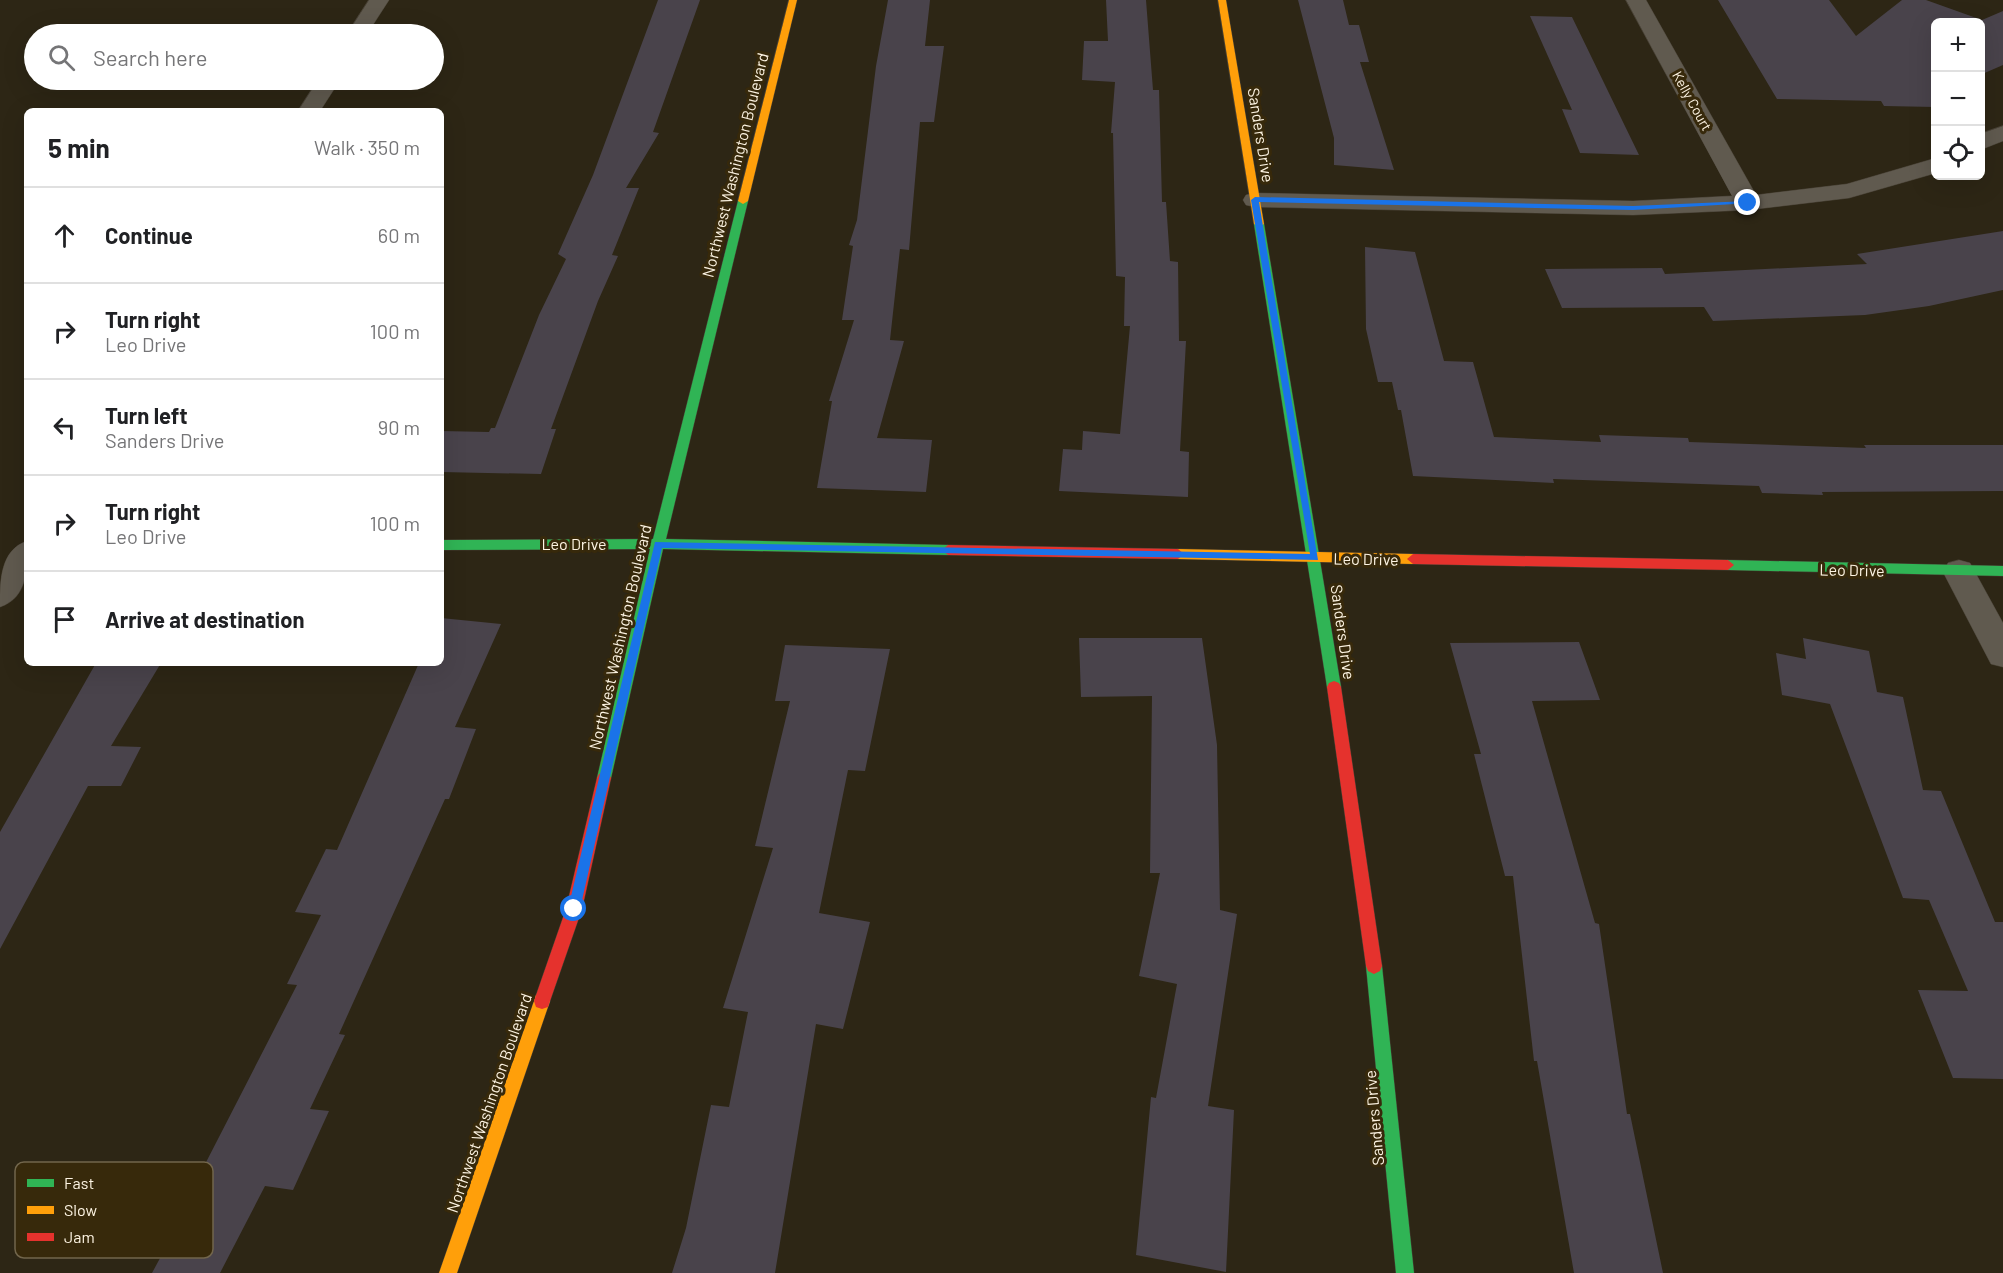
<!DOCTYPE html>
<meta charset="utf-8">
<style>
body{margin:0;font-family:Barlow,sans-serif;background:#f6f6f6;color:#202124}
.controls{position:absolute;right:18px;top:18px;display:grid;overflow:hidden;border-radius:9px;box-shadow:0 6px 24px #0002}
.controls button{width:54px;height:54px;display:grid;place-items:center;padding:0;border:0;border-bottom:2px solid #e0e0e0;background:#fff;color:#202124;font:30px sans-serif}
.stop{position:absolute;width:18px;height:18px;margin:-14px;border:4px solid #1a73e8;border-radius:50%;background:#fff}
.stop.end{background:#1a73e8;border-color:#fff;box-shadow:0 2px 6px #0008}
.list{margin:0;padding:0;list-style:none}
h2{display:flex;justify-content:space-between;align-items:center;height:78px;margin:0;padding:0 24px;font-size:26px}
h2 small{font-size:20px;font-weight:400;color:#757577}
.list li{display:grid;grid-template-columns:39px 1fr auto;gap:18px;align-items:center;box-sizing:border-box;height:96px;padding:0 24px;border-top:2px solid #e0e0e0}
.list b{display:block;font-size:22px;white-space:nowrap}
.list p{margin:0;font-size:20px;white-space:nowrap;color:#757577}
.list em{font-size:20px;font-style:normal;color:#757577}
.icon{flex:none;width:33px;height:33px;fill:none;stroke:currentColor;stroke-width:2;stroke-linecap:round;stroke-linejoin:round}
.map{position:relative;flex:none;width:2003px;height:1273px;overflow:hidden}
.search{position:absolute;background:#fff;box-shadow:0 6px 24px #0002;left:24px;top:24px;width:420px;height:66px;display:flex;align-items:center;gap:15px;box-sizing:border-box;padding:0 21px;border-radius:33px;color:#757577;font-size:22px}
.panel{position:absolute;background:#fff;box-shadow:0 6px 24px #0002;left:24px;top:108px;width:420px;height:558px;border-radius:9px}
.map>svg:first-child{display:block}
.building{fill:#49434b}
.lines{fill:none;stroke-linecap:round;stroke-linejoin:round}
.street-casing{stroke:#474034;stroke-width:1}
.fast-casing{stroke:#474034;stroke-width:1}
.slow-casing{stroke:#474034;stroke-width:1}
.jam-casing{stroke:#474034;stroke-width:1}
.street{fill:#605a4f;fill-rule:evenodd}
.fast{fill:#30b455;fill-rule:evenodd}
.slow{fill:#ff9f0a;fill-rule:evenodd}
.jam{fill:#e5322d;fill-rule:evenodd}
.route{fill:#1a73e8}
.labels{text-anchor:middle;stroke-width:6;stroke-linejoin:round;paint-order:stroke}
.far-street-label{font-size:14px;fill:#fdf4e3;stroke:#37290b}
.street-label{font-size:16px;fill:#fdf4e3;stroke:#37290b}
.key{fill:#37290b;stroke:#72664c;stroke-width:1.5}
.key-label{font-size:16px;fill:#fdf4e3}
</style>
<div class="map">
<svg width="2003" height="1273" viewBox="0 0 2003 1273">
<rect width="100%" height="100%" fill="#2d2615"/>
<g class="building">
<polygon points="658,0 700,0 653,132 659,133 626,188 639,188 612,255 618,256 598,301 551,429 556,429 541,474 441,472 441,431 489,432 491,428 495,428 539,315 566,259 558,254 593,175"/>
<polygon points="888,0 930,0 925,46 944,46 934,122 920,122 909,250 900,249 890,340 904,341 877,438 932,440 926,492 817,488 832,401 829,401 854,320 842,320 853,246 849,245 857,220 876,66"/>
<polygon points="1106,0 1146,0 1153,90 1159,90 1162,202 1166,202 1170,261 1178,262 1179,341 1186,341 1180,451 1189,452 1188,497 1059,491 1063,449 1082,450 1083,431 1120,434 1130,326 1124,326 1125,277 1116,276 1113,133 1111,133 1115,82 1082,80 1084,41 1108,41"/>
<polygon points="1298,0 1343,0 1349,25 1359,25 1369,62 1360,62 1394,170 1334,165 1334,138"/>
<polygon points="1718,0 1829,0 1856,36 1902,0 1926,0 1982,20 2003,11 2003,65 1980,75 1980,22 1935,22 1935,107 1884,106 1881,101 1777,99"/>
<polygon points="1530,16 1572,17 1639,155 1580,153 1562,109 1572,110"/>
<polygon points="2003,231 2003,290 1929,306 1865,315 1713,321 1704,307 1562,308 1545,269 1662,268 1665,274 1867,264 1857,254"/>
<polygon points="1365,247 1415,252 1444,361 1473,362 1494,437 1601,442 1599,435 1688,438 1689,442 1866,448 1864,445 2003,445 2003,491 1822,492 1823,495 1762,493 1759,486 1553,479 1554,483 1413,476 1401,410 1398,410 1392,382 1378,382 1366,329"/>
<polygon points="441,618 501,624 455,727 476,729 449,799 445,799 339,1034 345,1035 310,1109 329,1111 293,1190 265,1186 220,1273 152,1273 205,1175 200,1174 297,985 287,984 321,915 295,912 326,849 337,850 419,663 441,663"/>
<polygon points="1079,638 1202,638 1217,745 1220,910 1237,914 1208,1106 1234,1110 1226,1272 1136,1255 1151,1097 1156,1098 1177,984 1139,976 1160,873 1150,873 1152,696 1081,697"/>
<polygon points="1803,638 1869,651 1877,692 1903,697 1923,790 1941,791 1995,922 2003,922 2003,1079 1953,1078 1918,990 1968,991 1929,900 1903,898 1830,704 1782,695 1776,653 1806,659"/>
<polygon points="1579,642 1600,700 1532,701 1595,923 1599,924 1627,1114 1630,1114 1663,1273 1574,1273 1537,1061 1534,1061 1513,876 1505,876 1474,754 1481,754 1450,643"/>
<polygon points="785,645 890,649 865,771 848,770 819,913 870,922 843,1029 816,1024 775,1273 672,1273 686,1228 711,1105 729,1107 748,1012 723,1008 773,848 755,846 790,701 775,701"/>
<polygon points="96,663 161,663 111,746 141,747 121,786 88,786 0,949 0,832"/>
</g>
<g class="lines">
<defs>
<g id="street">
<polygon points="369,0 389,0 367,34 347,34"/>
<polygon points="1626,0 1646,0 1756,195 1847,184 1936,158 1936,173 1849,198 1748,210 1633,215 1255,207 1246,205 1243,200 1246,195 1255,193 1633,201 1732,196"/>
<polygon points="318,80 340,80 320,111 298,111"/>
<polygon points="2003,126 2003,141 1980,150 1980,134"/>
<path d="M27,541c0,26 2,56 -27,66 0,-26 0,-57 27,-66z"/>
<polygon points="1959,560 1970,563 2003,623 2003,667 1991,664 1943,572 1948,563"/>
</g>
<g id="fast">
<polygon points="743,198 748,201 666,539 948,545 954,550 948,555 663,549 611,778 609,782 604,784 599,782 597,778 650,549 441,550 441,540 653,539 738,201"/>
<polygon points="1259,221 1264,224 1341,687 1339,691 1329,691 1327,687 1254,224"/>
<polygon points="1728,560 2003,566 2003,576 1728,570 1722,565"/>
<polygon points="1374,958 1380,961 1382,966 1414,1273 1396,1273 1366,966 1368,961"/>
</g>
<g id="slow">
<polygon points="789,0 797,0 748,201 743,204 738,201"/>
<polygon points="1218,0 1226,0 1264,224 1259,227 1254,224"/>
<polygon points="1178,549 1413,554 1419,559 1413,564 1178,559 1172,554"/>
<polygon points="542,993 548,995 550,1001 457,1273 439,1273 534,1001 536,995"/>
</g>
<g id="jam">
<polygon points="948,545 1178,549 1184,554 1178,559 948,555 942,550"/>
<polygon points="1413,554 1728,560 1734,565 1728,570 1413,564 1407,559"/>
<polygon points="1334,681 1339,683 1341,687 1382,966 1380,971 1374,974 1368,971 1366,966 1327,687 1329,683"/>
<polygon points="604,772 609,774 611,778 582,909 550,1001 548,1007 542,1009 536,1007 534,1001 566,909 597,778 599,774"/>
</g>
</defs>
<use href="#street" class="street-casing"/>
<use href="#fast" class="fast-casing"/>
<use href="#slow" class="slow-casing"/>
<use href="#jam" class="jam-casing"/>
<use href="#street" class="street"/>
<use href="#fast" class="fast"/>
<use href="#slow" class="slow"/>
<use href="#jam" class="jam"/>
</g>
<polygon class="route" points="1255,197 1633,206 1748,201 1752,203 1633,210 1259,202 1318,560 662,548 580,909 574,914 570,913 568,909 655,542 1310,554 1251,200"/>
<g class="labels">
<g class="far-street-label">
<text transform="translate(1692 101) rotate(61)" y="5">Kelly Court</text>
</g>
<g class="street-label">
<text transform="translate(1261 135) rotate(81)" y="6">Sanders Drive</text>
<text transform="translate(735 165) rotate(-76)" y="6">Northwest Washington Boulevard</text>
<text x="574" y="550">Leo Drive</text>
<text transform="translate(1366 559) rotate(1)" y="6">Leo Drive</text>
<text transform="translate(1852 570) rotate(1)" y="6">Leo Drive</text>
<text transform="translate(1343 632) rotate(82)" y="6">Sanders Drive</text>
<text transform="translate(620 637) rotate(-77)" y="6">Northwest Washington Boulevard</text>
<text transform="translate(489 1103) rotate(-71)" y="6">Northwest Washington Boulevard</text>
<text transform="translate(1374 1118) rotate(-95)" y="6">Sanders Drive</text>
</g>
</g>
<rect x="15" y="1162" width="198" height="96" rx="9" class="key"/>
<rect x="27" y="1179" width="27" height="8" fill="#30b455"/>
<rect x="27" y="1206" width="27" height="8" fill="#ff9f0a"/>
<rect x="27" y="1233" width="27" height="8" fill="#e5322d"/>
<g class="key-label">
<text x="64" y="1189">Fast</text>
<text x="64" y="1216">Slow</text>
<text x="64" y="1243">Jam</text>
</g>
</svg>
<div class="controls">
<button>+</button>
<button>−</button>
<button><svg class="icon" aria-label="locate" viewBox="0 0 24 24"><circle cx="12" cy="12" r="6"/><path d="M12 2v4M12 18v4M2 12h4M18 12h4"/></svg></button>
</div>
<div class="stop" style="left:574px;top:909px"></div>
<div class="stop end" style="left:1748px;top:203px"></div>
<div class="search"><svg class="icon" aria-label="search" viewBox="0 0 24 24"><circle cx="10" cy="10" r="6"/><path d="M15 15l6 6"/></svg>Search here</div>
<section class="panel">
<h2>5 min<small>Walk · 350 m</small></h2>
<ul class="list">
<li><svg class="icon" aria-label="ahead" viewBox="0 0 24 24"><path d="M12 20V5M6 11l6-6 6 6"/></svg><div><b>Continue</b></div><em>60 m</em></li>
<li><svg class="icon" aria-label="right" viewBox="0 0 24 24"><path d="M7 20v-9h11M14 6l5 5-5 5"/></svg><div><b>Turn right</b><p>Leo Drive</p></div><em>100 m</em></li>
<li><svg class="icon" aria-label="left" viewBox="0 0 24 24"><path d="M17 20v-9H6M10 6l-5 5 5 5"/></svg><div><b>Turn left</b><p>Sanders Drive</p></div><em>90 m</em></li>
<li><svg class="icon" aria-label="right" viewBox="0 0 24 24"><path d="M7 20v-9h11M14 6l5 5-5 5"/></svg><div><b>Turn right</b><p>Leo Drive</p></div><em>100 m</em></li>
<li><svg class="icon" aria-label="arrive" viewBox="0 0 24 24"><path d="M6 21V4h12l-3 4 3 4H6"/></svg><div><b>Arrive at destination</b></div></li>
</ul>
</section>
</div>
